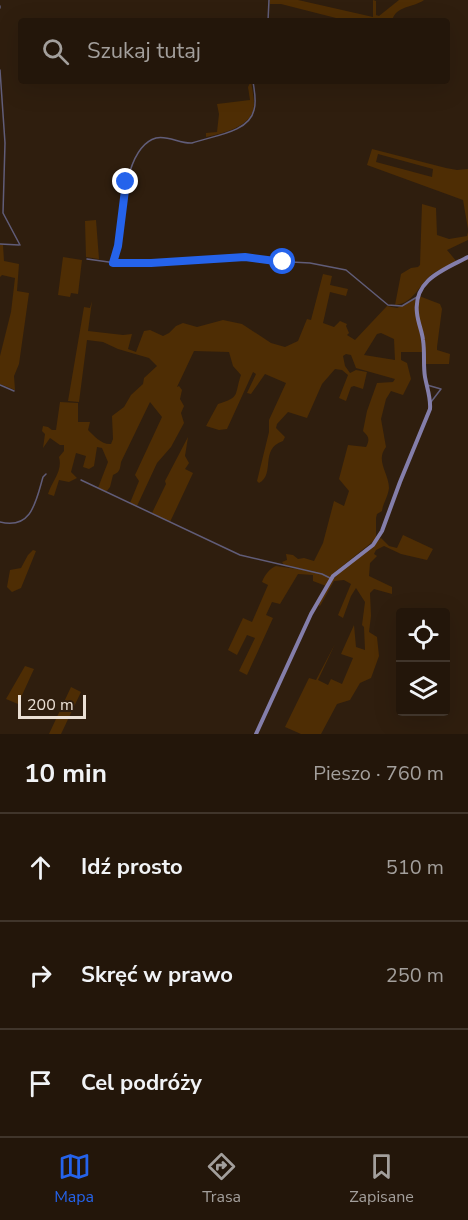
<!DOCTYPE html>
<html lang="pl">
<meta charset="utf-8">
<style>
body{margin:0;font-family:"Nunito Sans",sans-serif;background:#2b1f13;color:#f1f3f6}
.controls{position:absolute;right:18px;bottom:18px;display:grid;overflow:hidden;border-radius:6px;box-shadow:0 6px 24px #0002}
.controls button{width:54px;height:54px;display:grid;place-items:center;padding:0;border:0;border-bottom:2px solid #40352b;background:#23160a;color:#f1f3f6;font:30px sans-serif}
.scale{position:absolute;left:18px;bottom:15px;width:68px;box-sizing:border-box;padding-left:6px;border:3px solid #eadfd4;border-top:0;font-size:16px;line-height:21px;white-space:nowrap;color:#eadfd4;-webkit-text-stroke:4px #2f1e0e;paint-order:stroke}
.stop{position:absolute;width:18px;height:18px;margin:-14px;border:4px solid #2563eb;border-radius:50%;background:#fff}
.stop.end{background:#2563eb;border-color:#fff;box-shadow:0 2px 6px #0008}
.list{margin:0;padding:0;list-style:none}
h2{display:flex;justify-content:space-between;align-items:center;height:78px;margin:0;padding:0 24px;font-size:26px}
h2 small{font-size:20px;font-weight:400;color:#a39f9c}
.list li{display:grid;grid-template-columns:39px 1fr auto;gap:18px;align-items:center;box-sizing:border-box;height:108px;padding:0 24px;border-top:2px solid #40352b}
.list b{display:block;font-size:22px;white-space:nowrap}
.list em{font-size:20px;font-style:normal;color:#a39f9c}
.icon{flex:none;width:33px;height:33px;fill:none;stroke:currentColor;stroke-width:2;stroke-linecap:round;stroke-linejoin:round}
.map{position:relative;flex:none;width:468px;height:734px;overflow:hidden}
.search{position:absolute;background:#23160a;box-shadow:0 6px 24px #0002;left:18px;right:18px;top:18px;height:66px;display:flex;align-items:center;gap:15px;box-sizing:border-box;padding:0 21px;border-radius:6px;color:#a39f9c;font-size:22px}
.sheet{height:402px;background:#23160a}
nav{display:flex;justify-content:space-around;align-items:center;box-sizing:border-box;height:84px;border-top:2px solid #40352b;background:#23160a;font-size:16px;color:#a39f9c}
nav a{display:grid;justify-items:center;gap:3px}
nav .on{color:#2563eb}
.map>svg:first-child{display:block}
.green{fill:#4e2d04;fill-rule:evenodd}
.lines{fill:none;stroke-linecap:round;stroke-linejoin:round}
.street{stroke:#615d79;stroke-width:1.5}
.secondary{stroke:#847eaa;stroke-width:4}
.route{stroke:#2563eb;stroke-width:8}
</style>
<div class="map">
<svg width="468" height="734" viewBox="0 0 468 734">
<rect width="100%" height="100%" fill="#2f1e0e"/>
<g class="green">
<path d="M270,0h28l75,17v-17l3,1v14l3,1 20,-16h25c-11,8 -28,5 -32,21h-57l1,-3 -55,-14h-11z"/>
<path d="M251,81c1,8 3,16 3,24 -1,22 -31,28 -48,32v-4l11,-1 2,-18 -2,-10 33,-4 -2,-13z"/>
<path d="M372,149l74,19 11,2 11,-1v60l-5,-29 -96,-35zM378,154l55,15 -1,8 -56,-15z"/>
<path d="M422,204l14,4 1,27 12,4 18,-3 1,-4v8l-21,10 10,12c-9,4 -18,7 -26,13 -12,10 -18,29 -36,30l6,-31 10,-6 7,-1 2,-2z"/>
<polygon points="96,220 99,259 86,257 85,221"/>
<polygon points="0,245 3,245 4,261 19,264 17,291 29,293 19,364 14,376 15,390 0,384 0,356 11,312 15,278 2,275 0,277"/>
<polygon points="63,257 82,260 78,294 71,293 70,297 58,295"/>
<path d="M323,274l9,2 -2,9 18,4 -2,7 -16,-4 -7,31 11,4 6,-6 7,3 -1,2 3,7 -2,2 8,5 32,-34 10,2 18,-9c1,17 6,35 7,53h-21v8l6,3 4,16 -8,16 -12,-4 -5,8 -5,20 5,28c-11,14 3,26 3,41 -1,9 -6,15 -7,23l-5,3 -1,4v21l-41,33 -9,14 -13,-5v-6l-15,-1 -18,30 -8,-2 -6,13 7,3 -26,57 -8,-4 16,-33 -8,-3 -10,20 -9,-5 15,-32 9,4 16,-37 -6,-3c2,-6 8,-14 14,-16l41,6 -33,-7 -2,-3 5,-2 -1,-6 7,1 5,4 6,-1 10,3 9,-18 11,-42 10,5 5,-15 -10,-12 9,-34 18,2c4,-8 3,-10 -3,-16l4,-20 10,-28 16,-1 2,-3 -39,-11 -5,-13 -5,-1 -3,2 2,10 5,7 6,-3 11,2 -4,17 -9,-3 -3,1 -5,14 -7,-3 9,-23 -6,-5 -7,-1 -13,15 -15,34 -19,-6 -11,12 -1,4 9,9 -2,4c-24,8 -7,33 -24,42l-2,-2 12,-49v-12l17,-37 -21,-9 -14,20 -4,-1 9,-19 -3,-2 -26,57 -8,1 -13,-4 12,-22c23,-7 16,-9 23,-29l-8,-9 -4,-14 -35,-1 -17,36 2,-1 3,4 -2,9 4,7 -3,7 3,10 -13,24 -14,16 -20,43 -7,-3 9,-22 -4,-6 27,-58 -12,-15 -29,60c-1,7 -1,10 -8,13l-3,12 -4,5 -8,-4 10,-26 -6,-14 -5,-1 -3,19 -5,3 -6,-2 3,-11 -10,-3 -5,19 6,6 -8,4 -10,-2 -5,16 -6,-2c4,-13 15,-23 11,-37l5,-6v-6h-4l-10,-7 -7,10 2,-14 -3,-3 1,-5 5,1 4,3h4l4,-28 18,1v19h12l-2,8c6,6 14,15 23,14l2,-5 -1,-23 12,-9 7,-12 12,-11 1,-6 13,-12 -8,-8 -31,-9 -15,-7 -16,-2 -8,62 -11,-1 16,-94 6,1 2,-7 -4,30 35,4 9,-1 -4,15 8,3 8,-21 6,-1 13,6 6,-3 7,-7 7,-3 14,4 26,-7 19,4 29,19 14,4 13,-6 9,-22 4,1zM381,333l13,6 1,21 -31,-5 13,-21z"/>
<polygon points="419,296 440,304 442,309 437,347 437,350 450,354 449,364 425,364 418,310"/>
<polygon points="188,437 185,456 189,463 185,469 193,473 170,522 152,513 166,484 165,481"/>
<polygon points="403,535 433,549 427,560 401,554 384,546 376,550 374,554 377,556 370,563 369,576 392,587 392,594 374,589 370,593 371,616 369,632 377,637 379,656 371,678 360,683 350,700 337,704 321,734 301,734 285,727 309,678 316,680 335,644 318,680 328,685 331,679 342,684 353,658 341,654 354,625 356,647 365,650 364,627 362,625 365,602 356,588 351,596 343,618 338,615 351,584 344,580 334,581 320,606 318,605 335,576 381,538 389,546 397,548"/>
<polygon points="33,550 36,551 21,588 12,592 7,587 10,570 21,568 28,555"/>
<polygon points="25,666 34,669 18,704 6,699"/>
<polygon points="71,687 81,692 61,734 49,734"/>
</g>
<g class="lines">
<g class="street">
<polyline points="0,6 0,8"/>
<polyline points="268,21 269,0"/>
<polyline points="0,70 5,143 3,213 20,245"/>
<polyline points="0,244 19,245"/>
<polyline points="87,259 123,264 245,257 273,261 310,263 346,270 388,305 402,306 417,297"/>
<path d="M113,262c10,-30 7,-114 43,-124 12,-3 24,6 36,5 19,-7 57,-10 62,-33 3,-9 0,-20 -1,-29"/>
<polyline points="0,385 14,391"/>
<polyline points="427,385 441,389 431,402"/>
<polyline points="81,480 240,555 322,574 330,578"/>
<path d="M0,522c32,8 36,-21 43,-45l3,-3"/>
</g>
<path class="secondary" d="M256,734l55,-120 22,-38 40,-31 9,-14 18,-49 30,-73c1,-11 -3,-21 -5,-32 -2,-12 0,-24 -2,-37 -1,-9 -5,-17 -6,-27 -4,-33 26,-43 51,-56"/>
</g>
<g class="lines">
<polyline class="route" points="126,182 118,246 113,263 151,263 245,257 283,262"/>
</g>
</svg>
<div class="controls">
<button><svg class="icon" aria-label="locate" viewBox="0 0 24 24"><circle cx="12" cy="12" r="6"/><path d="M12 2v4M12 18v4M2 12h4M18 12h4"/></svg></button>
<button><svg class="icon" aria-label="layers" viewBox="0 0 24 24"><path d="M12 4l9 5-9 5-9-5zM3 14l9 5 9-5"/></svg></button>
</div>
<div class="scale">200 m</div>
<div class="stop" style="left:283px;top:262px"></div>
<div class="stop end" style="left:126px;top:182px"></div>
<div class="search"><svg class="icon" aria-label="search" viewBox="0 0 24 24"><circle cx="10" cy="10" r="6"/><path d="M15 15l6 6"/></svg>Szukaj tutaj</div>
</div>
<section class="sheet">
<h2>10 min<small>Pieszo · 760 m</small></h2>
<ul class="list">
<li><svg class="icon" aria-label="ahead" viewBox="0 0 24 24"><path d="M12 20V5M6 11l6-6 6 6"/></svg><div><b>Idź prosto</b></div><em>510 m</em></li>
<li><svg class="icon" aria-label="right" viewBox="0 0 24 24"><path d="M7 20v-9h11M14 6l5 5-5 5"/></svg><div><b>Skręć w prawo</b></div><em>250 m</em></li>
<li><svg class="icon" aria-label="arrive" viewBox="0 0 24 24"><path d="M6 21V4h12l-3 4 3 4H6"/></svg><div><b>Cel podróży</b></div></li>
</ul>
</section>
<nav>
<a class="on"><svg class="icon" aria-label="map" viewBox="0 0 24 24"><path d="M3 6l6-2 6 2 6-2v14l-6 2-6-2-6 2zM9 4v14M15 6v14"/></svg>Mapa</a>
<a><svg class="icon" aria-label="directions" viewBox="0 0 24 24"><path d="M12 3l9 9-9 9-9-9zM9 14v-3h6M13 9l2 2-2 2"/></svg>Trasa</a>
<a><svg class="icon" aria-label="saved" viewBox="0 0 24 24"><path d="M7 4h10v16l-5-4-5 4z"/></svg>Zapisane</a>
</nav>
